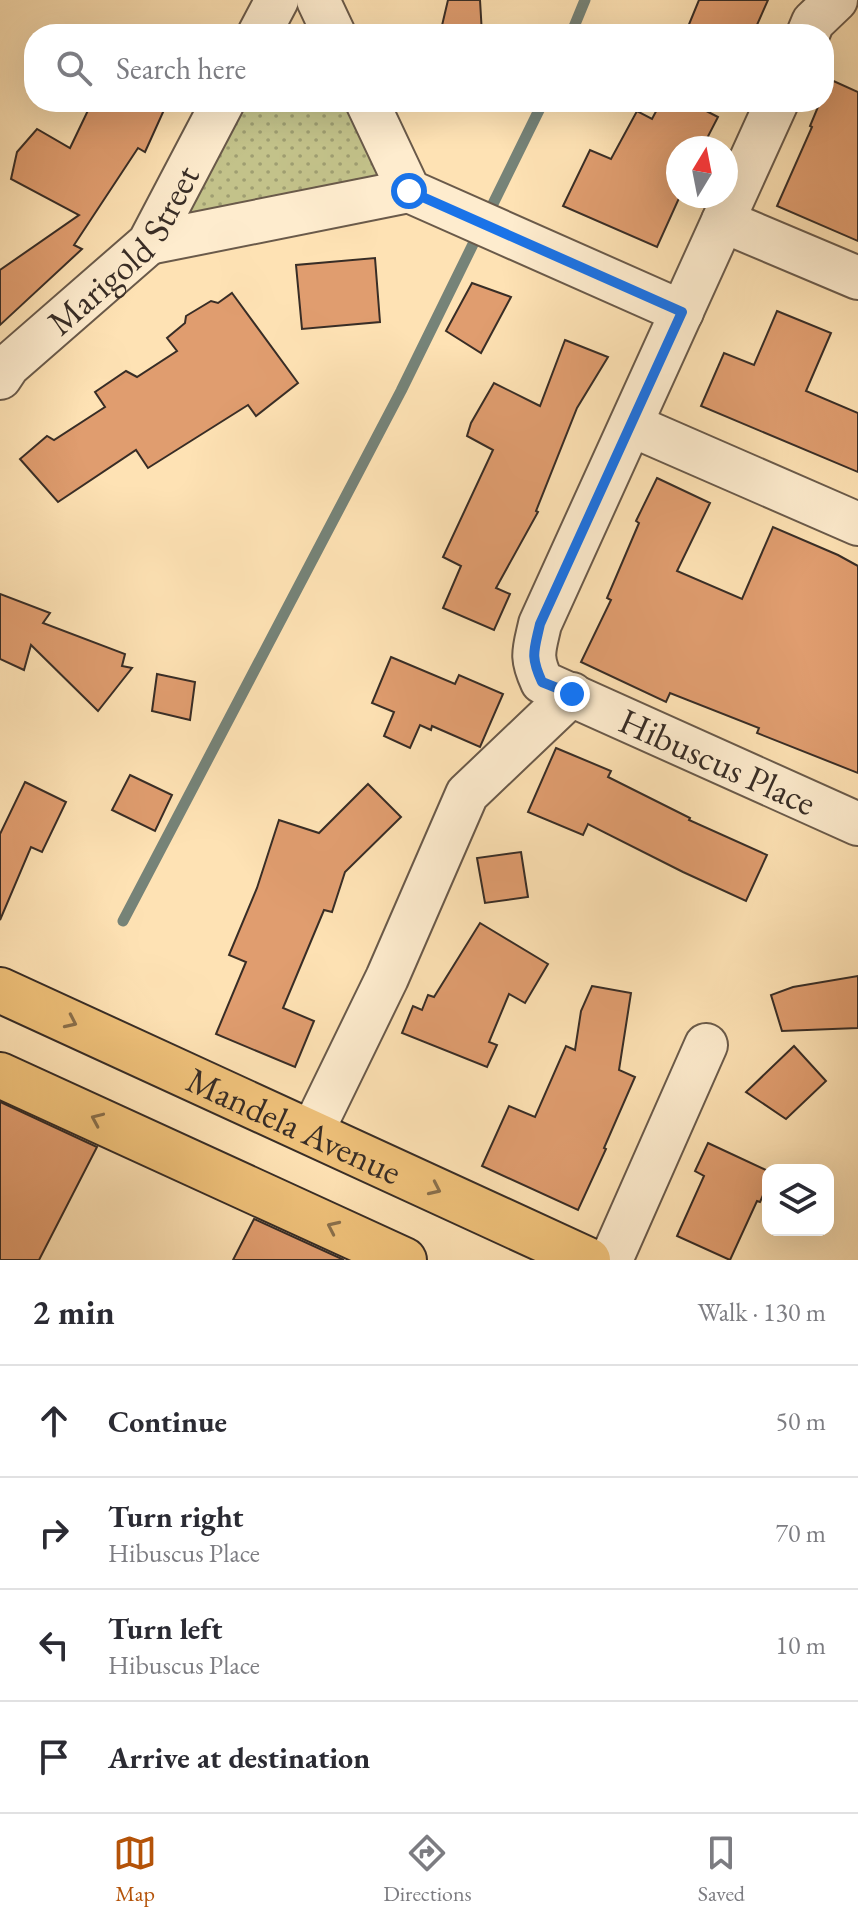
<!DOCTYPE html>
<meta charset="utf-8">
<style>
body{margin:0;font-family:"EB Garamond",serif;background:#f7f7f7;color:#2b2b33}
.controls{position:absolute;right:24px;bottom:24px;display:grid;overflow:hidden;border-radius:16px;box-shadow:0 8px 32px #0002}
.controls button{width:72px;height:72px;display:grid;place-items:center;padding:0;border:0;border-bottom:2px solid #e1e1e2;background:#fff;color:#2b2b33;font:40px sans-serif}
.compass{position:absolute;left:666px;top:136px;width:72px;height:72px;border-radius:50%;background:#fff;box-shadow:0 8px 32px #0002;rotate:10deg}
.stop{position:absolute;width:24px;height:24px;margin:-18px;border:6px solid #1a73e8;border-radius:50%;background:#fff}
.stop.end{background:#1a73e8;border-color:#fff;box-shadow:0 2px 8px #0008}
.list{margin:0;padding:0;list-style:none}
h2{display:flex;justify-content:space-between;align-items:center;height:104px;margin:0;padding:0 32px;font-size:34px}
h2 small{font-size:26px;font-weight:400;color:#7c7c81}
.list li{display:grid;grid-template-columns:52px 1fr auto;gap:24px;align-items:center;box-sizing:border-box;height:112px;padding:0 32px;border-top:2px solid #e1e1e2}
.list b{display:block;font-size:30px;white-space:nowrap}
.list p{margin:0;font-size:26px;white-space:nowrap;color:#7c7c81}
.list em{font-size:26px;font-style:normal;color:#7c7c81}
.icon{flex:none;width:44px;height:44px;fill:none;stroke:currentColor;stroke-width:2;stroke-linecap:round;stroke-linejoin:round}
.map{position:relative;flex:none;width:858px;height:1260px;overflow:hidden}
.search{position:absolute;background:#fff;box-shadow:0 8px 32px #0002;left:24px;right:24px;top:24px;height:88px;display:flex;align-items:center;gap:20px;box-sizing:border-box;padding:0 28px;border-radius:32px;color:#7c7c81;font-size:30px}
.sheet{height:552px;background:#fff}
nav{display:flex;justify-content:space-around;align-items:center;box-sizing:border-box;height:112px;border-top:2px solid #e1e1e2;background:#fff;font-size:22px;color:#7c7c81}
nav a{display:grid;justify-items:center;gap:4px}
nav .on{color:#b45309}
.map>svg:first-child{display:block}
.park{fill:url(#park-dots);stroke:#7e7858;stroke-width:2}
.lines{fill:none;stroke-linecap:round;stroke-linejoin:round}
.stream{stroke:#768378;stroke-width:11}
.building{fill:#e09d6f;stroke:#382d26;stroke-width:2}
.street-casing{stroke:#6a5a4a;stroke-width:46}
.primary-casing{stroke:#382d26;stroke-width:48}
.street{stroke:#feecce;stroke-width:42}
.primary{stroke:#efc17a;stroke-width:44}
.oneway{stroke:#8a704c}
.route{stroke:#1a73e8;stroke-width:10}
.labels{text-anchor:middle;stroke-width:6;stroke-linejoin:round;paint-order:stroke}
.street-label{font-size:36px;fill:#382d26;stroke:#feecce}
</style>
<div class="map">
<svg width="858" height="1260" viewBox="0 0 858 1260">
<defs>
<pattern id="park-dots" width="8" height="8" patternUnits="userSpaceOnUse" patternTransform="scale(2)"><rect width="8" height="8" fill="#c3c28a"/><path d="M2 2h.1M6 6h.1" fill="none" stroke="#9f9e71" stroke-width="1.8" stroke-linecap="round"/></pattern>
</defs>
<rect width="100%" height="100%" fill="#fee2b4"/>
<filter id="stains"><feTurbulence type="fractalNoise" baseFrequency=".0025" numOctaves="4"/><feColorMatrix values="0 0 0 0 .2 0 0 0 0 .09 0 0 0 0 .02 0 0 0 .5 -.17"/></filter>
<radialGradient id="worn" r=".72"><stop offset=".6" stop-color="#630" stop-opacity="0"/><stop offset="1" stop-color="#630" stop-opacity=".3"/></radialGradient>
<polygon class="park" points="239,102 349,102 385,179 171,225"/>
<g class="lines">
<g class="stream">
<polyline points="571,34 585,0"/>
<polyline points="487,216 543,102"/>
<polyline points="123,921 401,391 479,232"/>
</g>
</g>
<g class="building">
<polygon points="448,0 480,0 482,34 440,34"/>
<polygon points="699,0 768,0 753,34 685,34"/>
<polygon points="829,79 858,92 858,241 777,206 812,127 810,126 820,102 824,102 824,92"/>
<polygon points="92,102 147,102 164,110 145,152 138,148 74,245 82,249 0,325 0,270 79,215 11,179 17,152 37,129 70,148"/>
<polygon points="661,102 689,102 718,117 702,148 678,148 678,196 680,196 657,247 563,206 590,150 611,159 637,111 652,119"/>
<polygon points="375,258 380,322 302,329 296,265"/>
<polygon points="472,283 511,297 481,353 446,331"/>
<polygon points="232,293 298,383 256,416 248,405 148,468 136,450 58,502 20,459 47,436 54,440 105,407 95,392 126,371 137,377 177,351 167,338 185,323 186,316 211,301 218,303"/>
<polygon points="777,311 831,333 806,391 858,413 858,472 701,406 724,353 754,365"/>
<polygon points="565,340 608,357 577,408 536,511 538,512 496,588 510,594 494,630 443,608 461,566 443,557 493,450 467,436 471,423 494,383 540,406"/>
<polygon points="657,478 710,503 677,571 742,599 773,527 838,555 858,566 858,773 757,733 759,728 670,693 666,702 581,662 611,600 607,598 639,523 636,521"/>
<polygon points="0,594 50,613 43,623 125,654 122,666 132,668 98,711 31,645 24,670 0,659"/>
<polygon points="391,657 455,684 459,675 503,694 480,747 432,726 431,730 420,725 410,748 384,736 394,712 372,703"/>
<polygon points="157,674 195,682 190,720 152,711"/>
<polygon points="556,748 611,771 608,777 690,818 689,820 767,855 746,901 683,872 588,824 583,835 528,812"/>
<polygon points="130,775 172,795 155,831 112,810"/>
<polygon points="25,782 66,802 42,852 31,847 0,920 0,834"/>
<polygon points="368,784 401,817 345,872 332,912 324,910 283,1008 314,1021 295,1067 216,1034 246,962 229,955 257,888 279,820 319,833"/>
<polygon points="521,852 528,897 485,903 477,858"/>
<polygon points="480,923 548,964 525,1003 509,994 489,1042 497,1045 487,1067 402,1033 413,1006 422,1010 428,995 434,997"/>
<polygon points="858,976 858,1028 782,1031 771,995 793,987"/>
<polygon points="592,986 631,993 619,1070 635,1077 604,1148 606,1149 578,1210 482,1166 509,1106 535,1117 566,1046 575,1050 581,1011"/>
<polygon points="794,1046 826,1081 786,1119 746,1092"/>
<polygon points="0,1102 97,1147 39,1260 0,1260"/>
<polygon points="708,1143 768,1171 768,1184 760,1202 757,1201 730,1260 677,1236 704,1176 695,1171"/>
<polygon points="254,1219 344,1260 233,1260"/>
</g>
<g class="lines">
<defs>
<g id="street">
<polyline points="318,0 334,34"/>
<polyline points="259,34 277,0"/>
<polyline points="808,34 813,22 836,0"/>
<polyline points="367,102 409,191 682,312"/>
<path id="s1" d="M777,102l-237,522c-6,27 -10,32 2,58l316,142"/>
<polyline points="723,221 858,278"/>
<polyline points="149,243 409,191"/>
<path id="s2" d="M0,378l8,-12 141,-123 74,-141"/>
<polyline points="631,425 858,524"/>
<polyline points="312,1132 387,978 467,794 572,694"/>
<polyline points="611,1260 706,1045"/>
</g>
<g id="primary">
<path id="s3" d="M0,990l588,270"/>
<polyline points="0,1075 404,1260"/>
</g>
</defs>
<use href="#street" class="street-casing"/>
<use href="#primary" class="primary-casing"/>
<use href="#street" class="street"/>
<use href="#primary" class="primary"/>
</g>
<defs><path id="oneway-chevron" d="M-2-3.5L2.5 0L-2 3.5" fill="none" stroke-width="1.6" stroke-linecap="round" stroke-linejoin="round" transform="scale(2)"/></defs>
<g class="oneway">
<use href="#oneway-chevron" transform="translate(71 1022) rotate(25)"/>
<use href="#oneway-chevron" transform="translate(97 1119) rotate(-156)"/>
<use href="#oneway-chevron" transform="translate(435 1189) rotate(25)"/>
<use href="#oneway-chevron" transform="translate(333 1227) rotate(-155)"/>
</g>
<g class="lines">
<path class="route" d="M409,191l273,121 -142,312c-6,27 -10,32 2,58l30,12"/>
</g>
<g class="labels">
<g class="street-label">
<text dy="13" stroke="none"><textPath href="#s2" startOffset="180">Marigold Street</textPath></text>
<text dy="13" stroke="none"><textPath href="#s1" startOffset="826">Hibuscus Place</textPath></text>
<text dy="13" stroke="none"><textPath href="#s3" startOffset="324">Mandela Avenue</textPath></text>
</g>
</g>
<rect width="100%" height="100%" filter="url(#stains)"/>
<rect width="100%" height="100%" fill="url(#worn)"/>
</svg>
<div class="controls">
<button><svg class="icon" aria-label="layers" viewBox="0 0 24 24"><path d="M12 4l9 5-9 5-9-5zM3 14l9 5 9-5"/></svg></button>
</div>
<svg class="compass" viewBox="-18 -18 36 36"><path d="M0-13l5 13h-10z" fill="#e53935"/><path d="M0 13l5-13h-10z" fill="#7c7c81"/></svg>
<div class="stop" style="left:409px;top:191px"></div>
<div class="stop end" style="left:572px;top:694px"></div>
<div class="search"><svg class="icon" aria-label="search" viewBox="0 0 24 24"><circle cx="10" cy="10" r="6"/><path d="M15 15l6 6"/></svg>Search here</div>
</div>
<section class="sheet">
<h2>2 min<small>Walk · 130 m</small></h2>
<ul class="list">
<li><svg class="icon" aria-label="ahead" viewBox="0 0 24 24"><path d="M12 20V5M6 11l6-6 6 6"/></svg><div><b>Continue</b></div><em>50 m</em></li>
<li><svg class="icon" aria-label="right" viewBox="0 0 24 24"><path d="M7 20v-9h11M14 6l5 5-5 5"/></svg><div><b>Turn right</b><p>Hibuscus Place</p></div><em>70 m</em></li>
<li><svg class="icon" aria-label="left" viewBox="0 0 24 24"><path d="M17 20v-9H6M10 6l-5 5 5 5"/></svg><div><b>Turn left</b><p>Hibuscus Place</p></div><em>10 m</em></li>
<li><svg class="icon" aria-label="arrive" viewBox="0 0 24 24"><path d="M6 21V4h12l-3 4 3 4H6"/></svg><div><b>Arrive at destination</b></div></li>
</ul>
</section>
<nav>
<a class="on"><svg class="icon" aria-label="map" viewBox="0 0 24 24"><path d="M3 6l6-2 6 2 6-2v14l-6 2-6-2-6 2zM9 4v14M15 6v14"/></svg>Map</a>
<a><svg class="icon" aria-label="directions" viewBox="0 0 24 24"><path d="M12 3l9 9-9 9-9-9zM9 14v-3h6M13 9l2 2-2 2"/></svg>Directions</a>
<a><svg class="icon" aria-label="saved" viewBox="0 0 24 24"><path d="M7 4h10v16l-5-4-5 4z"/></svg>Saved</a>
</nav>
